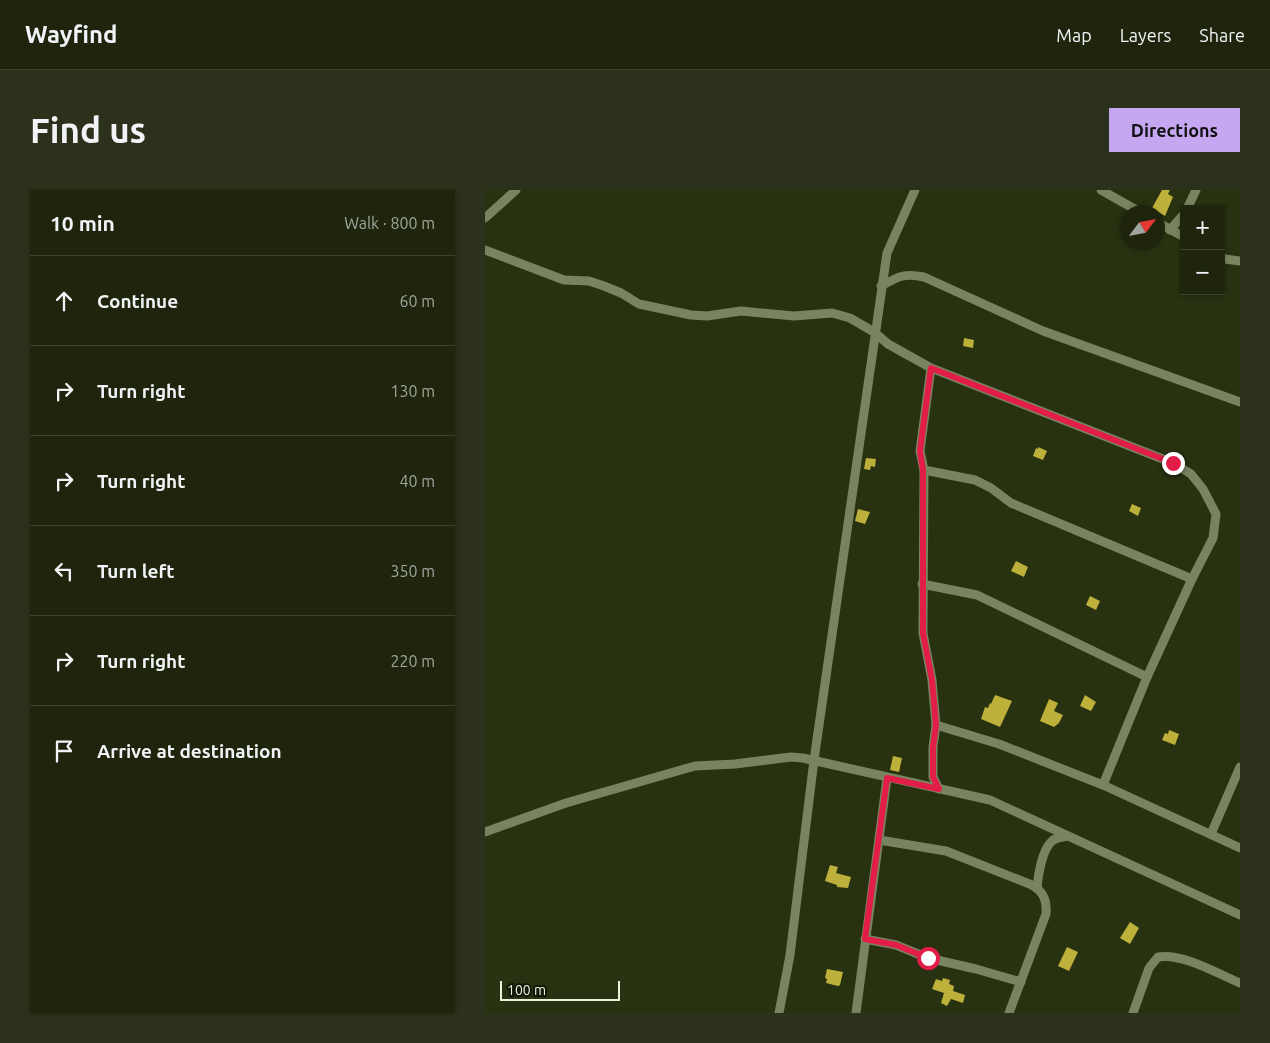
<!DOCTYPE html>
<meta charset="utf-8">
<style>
body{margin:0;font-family:Ubuntu,sans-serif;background:#2b311a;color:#f1f3f6}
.controls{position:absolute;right:15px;top:15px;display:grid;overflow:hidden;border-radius:0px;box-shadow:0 1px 4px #0004}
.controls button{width:45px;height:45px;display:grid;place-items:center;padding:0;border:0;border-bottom:1px solid #3c422d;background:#1e250c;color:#f1f3f6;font:25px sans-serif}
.compass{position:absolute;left:635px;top:15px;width:45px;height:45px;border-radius:50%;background:#1e250c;box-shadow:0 1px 4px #0004;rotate:58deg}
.scale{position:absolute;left:15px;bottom:12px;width:120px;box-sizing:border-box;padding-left:5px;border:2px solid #eaf1dd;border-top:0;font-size:14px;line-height:18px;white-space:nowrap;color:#eaf1dd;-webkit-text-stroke:4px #131709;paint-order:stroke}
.stop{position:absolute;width:15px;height:15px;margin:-11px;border:4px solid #e11d48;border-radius:50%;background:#fff}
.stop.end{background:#e11d48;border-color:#fff;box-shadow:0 1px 5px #0008}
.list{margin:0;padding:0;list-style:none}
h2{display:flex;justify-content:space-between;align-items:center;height:65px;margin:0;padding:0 20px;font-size:21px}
h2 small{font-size:16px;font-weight:400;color:#a1a59d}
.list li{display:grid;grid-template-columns:32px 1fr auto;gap:15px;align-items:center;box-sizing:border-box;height:90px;padding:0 20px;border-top:1px solid #3c422d}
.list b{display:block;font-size:19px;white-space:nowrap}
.list em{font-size:16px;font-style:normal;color:#a1a59d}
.icon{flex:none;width:28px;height:28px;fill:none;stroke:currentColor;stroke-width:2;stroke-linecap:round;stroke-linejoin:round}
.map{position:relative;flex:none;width:755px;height:823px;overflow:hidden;border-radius:0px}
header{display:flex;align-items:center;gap:30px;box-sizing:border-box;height:70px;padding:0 25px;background:#1e250c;border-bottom:1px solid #3c422d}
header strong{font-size:24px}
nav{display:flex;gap:28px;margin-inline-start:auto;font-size:18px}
.intro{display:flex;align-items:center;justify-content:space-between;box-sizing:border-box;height:120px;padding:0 30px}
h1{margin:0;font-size:35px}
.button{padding:12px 22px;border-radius:0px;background:#c5a7f1;color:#111;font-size:18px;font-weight:700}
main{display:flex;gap:30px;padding:0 30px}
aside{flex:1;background:#1e250c;border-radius:0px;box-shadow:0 1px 4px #0004}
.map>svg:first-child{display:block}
.building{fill:#bdb03b}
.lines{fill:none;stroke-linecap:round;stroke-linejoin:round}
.minor{stroke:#788360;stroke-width:9}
.route{stroke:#e11d48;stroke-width:6}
</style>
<header>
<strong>Wayfind</strong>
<nav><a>Map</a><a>Layers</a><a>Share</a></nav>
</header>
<div class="intro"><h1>Find us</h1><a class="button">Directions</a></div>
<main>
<aside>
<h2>10 min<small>Walk · 800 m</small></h2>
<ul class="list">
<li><svg class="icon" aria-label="ahead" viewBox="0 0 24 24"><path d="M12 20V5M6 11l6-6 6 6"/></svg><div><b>Continue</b></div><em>60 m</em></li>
<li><svg class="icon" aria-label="right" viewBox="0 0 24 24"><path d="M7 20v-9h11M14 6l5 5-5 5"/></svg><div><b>Turn right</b></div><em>130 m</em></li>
<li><svg class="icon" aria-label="right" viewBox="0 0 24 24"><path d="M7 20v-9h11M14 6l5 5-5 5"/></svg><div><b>Turn right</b></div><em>40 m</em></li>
<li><svg class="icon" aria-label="left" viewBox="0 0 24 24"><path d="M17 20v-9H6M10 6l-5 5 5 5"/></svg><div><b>Turn left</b></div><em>350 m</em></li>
<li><svg class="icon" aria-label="right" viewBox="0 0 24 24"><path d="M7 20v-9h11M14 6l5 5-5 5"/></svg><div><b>Turn right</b></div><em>220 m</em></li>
<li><svg class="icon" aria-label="arrive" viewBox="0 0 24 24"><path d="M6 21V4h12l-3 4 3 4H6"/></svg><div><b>Arrive at destination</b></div></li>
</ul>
</aside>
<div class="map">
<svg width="755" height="823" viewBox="0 0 755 823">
<rect width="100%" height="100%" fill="#283110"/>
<g class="building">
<polygon points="677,0 685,0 683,4 688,7 680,26 667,18"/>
<polygon points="479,148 489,150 488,158 478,156"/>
<polygon points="553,257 562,261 558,270 548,266 551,258 553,259"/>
<polygon points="381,268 391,269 390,277 386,276 385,280 379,279"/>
<polygon points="647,314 656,318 653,326 644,321"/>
<polygon points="373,319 385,322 380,334 370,331"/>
<polygon points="531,371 543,377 539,387 526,381"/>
<polygon points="605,406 615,411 611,420 601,415"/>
<polygon points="510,505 527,511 515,537 496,529 500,517 503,518 505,513 506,514"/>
<polygon points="600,505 611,512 606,521 595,516"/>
<polygon points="564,509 573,513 569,521 578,525 574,533 569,537 555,531"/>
<polygon points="684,540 694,544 690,555 677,550 680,543 683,544"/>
<polygon points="408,566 417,568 414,582 405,580"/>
<polygon points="345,675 353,677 351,683 366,687 363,698 352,697 352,695 340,691"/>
<polygon points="645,732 654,738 645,754 635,748"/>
<polygon points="582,757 593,762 584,781 573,776"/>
<polygon points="342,779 358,782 355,795 353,796 341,793 342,789 340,788"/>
<polygon points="458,788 465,790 464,794 469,796 468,801 480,805 478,813 466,809 462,816 456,813 459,803 447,799 451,789 457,791"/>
</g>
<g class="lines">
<g class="minor">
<polyline points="616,0 655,22"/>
<polyline points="702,19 711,0"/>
<polyline points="0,28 31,0"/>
<polyline points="672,32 699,47"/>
<polyline points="685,40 699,24"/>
<polyline points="0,60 79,90 104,91 119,96 136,103 154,114 206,125 222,126 256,121 309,126 347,123 365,128 389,142 403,154 446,178 688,273 706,284 718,299 731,324 728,348 707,389 662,487 618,595"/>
<polyline points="736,67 740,69 755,71"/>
<path d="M396,96c18,-10 24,-13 43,-9l119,54 197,71"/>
<polyline points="446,178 435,261 439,280 438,443 447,490 451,535 448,557 448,587 454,599"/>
<polyline points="439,280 490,290 506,298 526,313 707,389"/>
<polyline points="437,394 492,405 662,487"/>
<polyline points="451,535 514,554 618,595 755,658"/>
<polyline points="0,642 81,613 210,576 250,574 306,567 318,568 505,610 755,725"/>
<polyline points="726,644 755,577"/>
<path d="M394,650l67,11 86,34c12,7 15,16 14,29l-37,99"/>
<path d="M552,698c1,-13 5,-38 15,-47 5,-4 10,-4 16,-5"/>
<polyline points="380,749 411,755 443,768 491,779 536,792"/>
<polyline points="294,823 305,765 329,570 402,63 430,0"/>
<polyline points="371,823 402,588"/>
<path d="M648,823l16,-45 9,-11c25,-4 58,16 82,26"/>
</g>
</g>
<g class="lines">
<polyline class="route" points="443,768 411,755 380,749 402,588 454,599 448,587 448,557 451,535 447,490 438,443 438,280 435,261 446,178 688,273"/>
</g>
</svg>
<div class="controls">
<button>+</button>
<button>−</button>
</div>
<svg class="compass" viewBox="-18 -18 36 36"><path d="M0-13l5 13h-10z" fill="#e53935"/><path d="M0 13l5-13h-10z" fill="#a1a59d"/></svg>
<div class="scale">100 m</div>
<div class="stop" style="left:443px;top:768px"></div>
<div class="stop end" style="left:688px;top:273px"></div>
</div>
</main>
